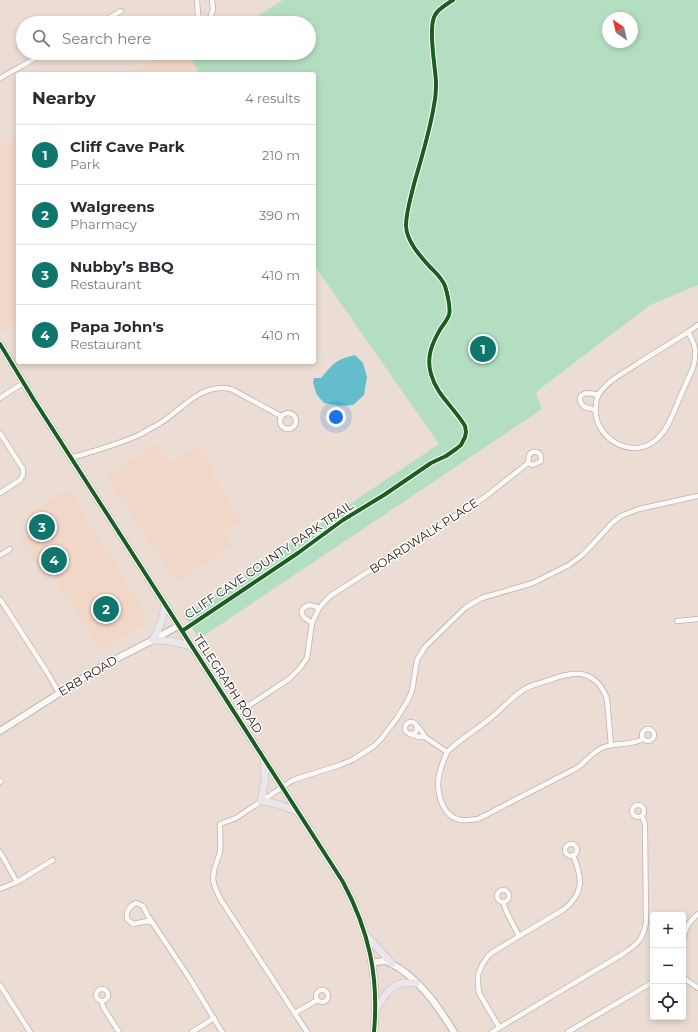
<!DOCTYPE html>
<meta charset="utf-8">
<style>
body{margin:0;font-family:Montserrat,sans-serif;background:#f7f7f7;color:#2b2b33}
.controls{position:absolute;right:12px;bottom:12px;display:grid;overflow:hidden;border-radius:4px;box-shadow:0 2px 6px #0003}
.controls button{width:36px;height:36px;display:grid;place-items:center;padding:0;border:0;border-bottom:1px solid #e1e1e2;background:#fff;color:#2b2b33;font:20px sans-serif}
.compass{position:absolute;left:602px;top:12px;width:36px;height:36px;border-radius:50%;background:#fff;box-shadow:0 2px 6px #0003;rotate:326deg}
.you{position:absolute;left:336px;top:417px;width:14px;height:14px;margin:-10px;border:3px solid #fff;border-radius:50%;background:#1a73e8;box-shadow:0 0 0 6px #1a73e833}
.badge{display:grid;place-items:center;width:26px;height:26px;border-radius:50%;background:#0f766e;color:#fff;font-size:13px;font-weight:700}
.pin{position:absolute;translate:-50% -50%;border:2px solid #fff;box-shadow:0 1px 4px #0006}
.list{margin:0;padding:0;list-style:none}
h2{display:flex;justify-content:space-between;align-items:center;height:52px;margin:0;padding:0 16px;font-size:17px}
h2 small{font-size:13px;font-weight:400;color:#7c7c81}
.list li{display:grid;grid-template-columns:26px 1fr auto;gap:12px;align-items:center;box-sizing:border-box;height:60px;padding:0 16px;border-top:1px solid #e1e1e2}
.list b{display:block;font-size:15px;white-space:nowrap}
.list p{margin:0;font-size:13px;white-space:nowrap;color:#7c7c81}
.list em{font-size:13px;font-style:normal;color:#7c7c81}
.icon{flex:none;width:22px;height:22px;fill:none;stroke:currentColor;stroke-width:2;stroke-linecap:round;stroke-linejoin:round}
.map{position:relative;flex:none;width:698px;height:1032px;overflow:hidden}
.search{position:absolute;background:#fff;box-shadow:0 2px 6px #0003;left:16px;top:16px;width:300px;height:44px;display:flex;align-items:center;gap:10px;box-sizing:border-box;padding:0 14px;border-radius:22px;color:#7c7c81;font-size:15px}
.panel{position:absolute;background:#fff;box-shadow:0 2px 6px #0003;left:16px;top:72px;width:300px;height:292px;border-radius:4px}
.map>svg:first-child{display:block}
.built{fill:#f1d7c7}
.green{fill:#b3dec1;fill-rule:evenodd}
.water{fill:#65bdcb}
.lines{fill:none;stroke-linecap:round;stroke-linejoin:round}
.street-casing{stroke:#bdb1aa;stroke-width:6}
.secondary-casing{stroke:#bdb1aa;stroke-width:8}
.primary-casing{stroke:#c3bcb7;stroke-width:8}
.street{stroke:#fcfaf9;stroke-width:4.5}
.secondary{stroke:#fcfaf9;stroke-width:6}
.primary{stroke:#ebe6ec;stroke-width:7}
.cycleway-casing{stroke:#fff;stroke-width:6}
.cycleway{stroke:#1b5e20;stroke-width:4}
.labels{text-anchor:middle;stroke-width:3;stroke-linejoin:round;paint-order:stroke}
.street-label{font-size:12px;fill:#211711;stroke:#fff}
</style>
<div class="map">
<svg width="698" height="1032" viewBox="0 0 698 1032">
<rect width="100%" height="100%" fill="#ecddd4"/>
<g class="built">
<polygon points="166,53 187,53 200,74 127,74"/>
<polygon points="18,134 18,323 4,333 0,326 0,144"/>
<polygon points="157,444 170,463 198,446 216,475 214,476 242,521 224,532 233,546 177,582 106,476"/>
<polygon points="67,489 69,490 145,612 143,625 105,648 99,646 74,609 71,601 50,576 44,576 21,540 35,530 28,519 27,515"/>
</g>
<path class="green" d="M283,0h415v285l-48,20 -114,87 6,17 -343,230 -15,-24 255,-171 -125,-179v-191h-114l-9,-15 10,-6h108v-30h-62zM608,18h24v24h-24z"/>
<path class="water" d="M355,355l8,8 4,14 -3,18 -11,10 -14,1 -15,-3 -7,-8 -4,-12 1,-5h7c13,-15 14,-18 34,-23z"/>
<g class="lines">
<defs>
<g id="street">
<polyline points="197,0 198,15 200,19 205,20 210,18 213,10 212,0"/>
<polyline points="100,23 121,11"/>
<polyline points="0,78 45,53"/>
<path d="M688,332c8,13 9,21 5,36 -6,13 -12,26 -17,39 -5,11 -9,23 -18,31 -25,25 -67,-1 -62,-33 0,-3 1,-8 3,-11 9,-14 25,-21 38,-30 17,-11 34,-21 51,-32z"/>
<polyline points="688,332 698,325"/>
<polyline points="0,398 23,383"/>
<path d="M595,410c-3,-1 -7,-2 -10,-3 -5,-3 -8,-10 -1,-13 5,-2 10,0 14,1"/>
<circle cx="288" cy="421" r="8"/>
<polyline points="0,433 23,469 23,475 20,480 0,493"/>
<path d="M71,458c23,-7 49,-14 70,-24 8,-5 17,-9 24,-14 17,-12 36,-34 59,-32 3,0 6,1 9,2l48,26"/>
<polyline points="0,555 10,549"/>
<polyline points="0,599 47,672 59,693"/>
<polyline points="677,621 698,619"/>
<path d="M312,623c-3,-2 -9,-5 -10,-9 -1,-3 0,-4 2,-6 4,-5 10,-2 15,0"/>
<path d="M236,714l53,-35 11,-11 7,-10 5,-35 7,-15 11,-12 155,-99 43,-34 1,-8c3,-4 5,-4 10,-2l2,4v4l-8,4 -5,-2"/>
<circle cx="411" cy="728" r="6"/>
<polyline points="417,726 421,730 425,737"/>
<circle cx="648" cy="735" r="6"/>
<path d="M410,734l9,3h6l22,15c14,-14 31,-23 46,-36 10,-8 19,-19 30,-26 7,-5 16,-6 23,-9 7,-2 14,-5 21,-6 20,-5 34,6 40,24l4,46"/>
<path d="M447,752c-3,7 -6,15 -8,23 -3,17 3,43 23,45 5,1 11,-1 16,-1l93,-48c4,-2 8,-4 11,-7 7,-6 12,-13 22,-17 13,-5 27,-1 39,-8"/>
<polyline points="0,782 1,781"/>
<circle cx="638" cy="811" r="6"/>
<circle cx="571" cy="850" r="6"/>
<polyline points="0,852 17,882"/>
<polyline points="0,889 17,882 53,860"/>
<circle cx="503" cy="896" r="6"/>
<polyline points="503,902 507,913 519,936"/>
<path d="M151,922l-3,-1 -15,3 -6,-5c-1,-7 2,-13 9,-16l7,3 5,10 42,63 32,53"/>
<path d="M683,941c1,-12 6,-20 15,-27"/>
<polyline points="683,977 689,982 698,988"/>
<polyline points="0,985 30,1032"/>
<circle cx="102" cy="995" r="6"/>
<circle cx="322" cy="996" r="6"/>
<polyline points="102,1002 103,1007 119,1032"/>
<polyline points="295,1013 317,1000"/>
<path d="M499,1027l-20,-34 -1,-9v-9l4,-10 6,-9 5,-4 26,-16 44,-26c21,-16 20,-31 10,-55"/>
<polyline points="192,1032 214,1018"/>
<path d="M307,1032l-86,-132c-7,-14 -11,-21 -5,-36 1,-4 3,-8 4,-12 1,-9 0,-19 0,-28l16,-6 57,-38 47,-15 12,-5 22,-14 7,-7 16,-21 11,-18 4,-9 5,-31 8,-13 40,-39 8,-5 9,-5 51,-15 36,-18 12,-9 11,-11 20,-22 9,-7 18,-7 59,-13"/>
<path d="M492,1032l129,-77c14,-9 23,-15 25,-33l-1,-98 -3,-8"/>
<polyline points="568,1032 653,982"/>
</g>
<g id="secondary">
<polyline points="0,731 102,666 153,640 178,626"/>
<path d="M372,963c4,-1 9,-2 13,-2 5,1 9,5 14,7 24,16 40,40 55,64"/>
</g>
<g id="primary">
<path d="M0,344l34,56 309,482c26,49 36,94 31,150"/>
<path d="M165,605c-2,14 -5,23 -12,35l17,1 21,5"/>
<polyline points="264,759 265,779 261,801 274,803 299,812"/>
<polyline points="367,936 392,964"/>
<path d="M376,1009c7,-10 13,-24 27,-26 4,0 9,0 13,0"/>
</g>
</defs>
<use href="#street" class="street-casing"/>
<use href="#secondary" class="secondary-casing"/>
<use href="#primary" class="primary-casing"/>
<use href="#street" class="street"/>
<use href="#secondary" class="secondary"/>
<use href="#primary" class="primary"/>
<defs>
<g id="cycleway">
<path d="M0,344l34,56 309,482c26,49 36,94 31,150"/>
<path d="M182,631l116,-78 45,-33 41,-25 47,-32 15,-7 10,-7 5,-4 4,-8 1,-5 -1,-6c-11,-19 -28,-30 -34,-52 -5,-17 1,-31 10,-46 3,-4 6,-8 8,-13 2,-6 -2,-23 -4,-29 -3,-8 -10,-14 -15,-19 -10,-11 -23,-25 -24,-41 0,-14 5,-29 8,-42 8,-28 17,-56 21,-85 1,-6 1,-12 1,-18 -1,-15 -8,-54 -1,-66 3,-6 12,-11 18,-15"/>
</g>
</defs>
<use href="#cycleway" class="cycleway-casing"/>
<use href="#cycleway" class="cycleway"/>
</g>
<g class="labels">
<g class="street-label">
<text transform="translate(424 536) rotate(-33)" y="4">BOARDWALK PLACE</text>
<text transform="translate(269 560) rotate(-34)" y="4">CLIFF CAVE COUNTY PARK TRAIL</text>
<text transform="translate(88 676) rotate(-31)" y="4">ERB ROAD</text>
<text transform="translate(228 684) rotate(57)" y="4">TELEGRAPH ROAD</text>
</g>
</g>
</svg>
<div class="controls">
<button>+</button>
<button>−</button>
<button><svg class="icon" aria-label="locate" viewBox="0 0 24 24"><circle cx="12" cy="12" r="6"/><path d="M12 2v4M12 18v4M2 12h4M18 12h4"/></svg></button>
</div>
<svg class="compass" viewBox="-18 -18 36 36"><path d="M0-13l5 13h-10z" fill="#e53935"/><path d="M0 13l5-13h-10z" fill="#7c7c81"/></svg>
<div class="you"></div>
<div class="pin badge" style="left:483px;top:349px">1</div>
<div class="pin badge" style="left:106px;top:609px">2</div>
<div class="pin badge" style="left:42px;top:527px">3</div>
<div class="pin badge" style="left:54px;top:560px">4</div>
<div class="search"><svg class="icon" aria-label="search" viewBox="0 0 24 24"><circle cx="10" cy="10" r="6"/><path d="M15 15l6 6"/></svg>Search here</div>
<section class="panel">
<h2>Nearby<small>4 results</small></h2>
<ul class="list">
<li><span class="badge">1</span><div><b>Cliff Cave Park</b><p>Park</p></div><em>210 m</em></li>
<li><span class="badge">2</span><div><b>Walgreens</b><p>Pharmacy</p></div><em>390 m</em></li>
<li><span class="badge">3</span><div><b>Nubby’s BBQ</b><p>Restaurant</p></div><em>410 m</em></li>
<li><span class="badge">4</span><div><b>Papa John's</b><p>Restaurant</p></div><em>410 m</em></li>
</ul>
</section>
</div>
